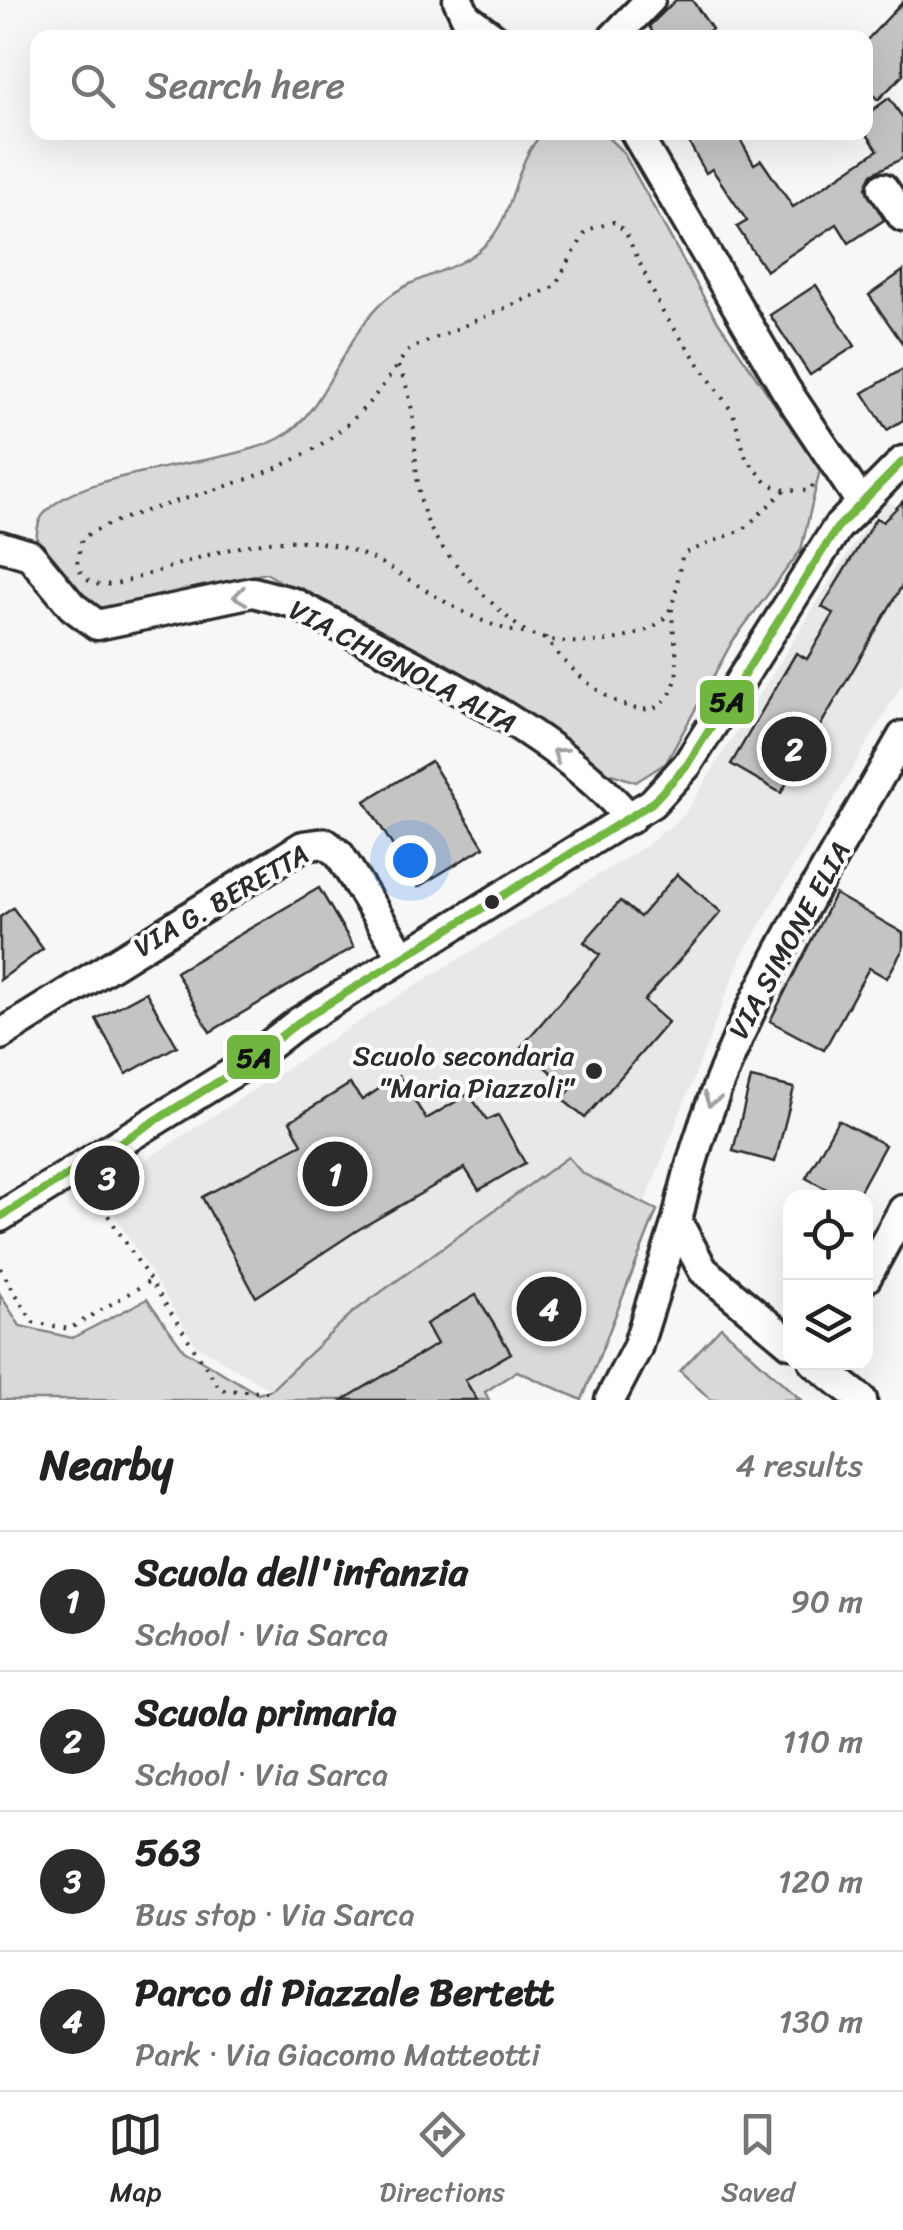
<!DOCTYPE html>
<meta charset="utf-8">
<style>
body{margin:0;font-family:Sriracha,sans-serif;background:#f6f6f6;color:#222}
.controls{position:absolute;right:30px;bottom:30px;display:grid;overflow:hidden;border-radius:20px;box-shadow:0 10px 40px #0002}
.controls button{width:90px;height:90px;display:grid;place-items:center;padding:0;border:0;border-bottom:2px solid #e0e0e0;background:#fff;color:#222;font:50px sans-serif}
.you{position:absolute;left:410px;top:860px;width:35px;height:35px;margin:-25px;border:8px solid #fff;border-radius:50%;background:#1a73e8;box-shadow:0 0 0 15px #1a73e833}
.badge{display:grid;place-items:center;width:65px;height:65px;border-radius:50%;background:#2b2b2b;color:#fff;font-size:32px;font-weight:700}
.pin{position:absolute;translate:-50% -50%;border:5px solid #fff;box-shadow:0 2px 10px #0006}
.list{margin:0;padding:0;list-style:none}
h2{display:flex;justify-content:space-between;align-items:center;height:130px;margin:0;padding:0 40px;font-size:42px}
h2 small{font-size:32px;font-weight:400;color:#767676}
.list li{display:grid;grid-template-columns:65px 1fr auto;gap:30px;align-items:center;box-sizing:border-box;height:140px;padding:0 40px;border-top:2px solid #e0e0e0}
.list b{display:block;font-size:38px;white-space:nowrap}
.list p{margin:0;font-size:32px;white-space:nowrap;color:#767676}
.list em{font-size:32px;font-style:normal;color:#767676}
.icon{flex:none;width:55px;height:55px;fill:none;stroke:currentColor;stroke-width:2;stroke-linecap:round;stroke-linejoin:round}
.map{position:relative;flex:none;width:903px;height:1400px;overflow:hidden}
.search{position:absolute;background:#fff;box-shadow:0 10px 40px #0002;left:30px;right:30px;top:30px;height:110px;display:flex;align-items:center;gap:25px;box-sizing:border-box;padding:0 35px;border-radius:20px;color:#767676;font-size:38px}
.sheet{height:690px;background:#fff}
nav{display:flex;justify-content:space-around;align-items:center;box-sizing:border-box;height:140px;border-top:2px solid #e0e0e0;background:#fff;font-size:28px;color:#767676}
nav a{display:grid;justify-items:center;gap:5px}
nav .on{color:#2b2b2b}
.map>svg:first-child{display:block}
.built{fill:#e8e8e8}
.green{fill:#d9d9d9;stroke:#828282;stroke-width:2.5}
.building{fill:#c4c4c4;stroke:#2b2b2b;stroke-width:2.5}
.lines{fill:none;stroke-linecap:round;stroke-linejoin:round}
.street-casing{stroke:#2b2b2b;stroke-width:35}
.path{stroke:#2b2b2b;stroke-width:4;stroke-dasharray:2.5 8;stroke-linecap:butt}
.street{stroke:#fff;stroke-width:28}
.bus-1-casing{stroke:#fff;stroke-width:15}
.bus-1{stroke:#71b73f;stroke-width:8}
.oneway{stroke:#a0a0a0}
.bus-dot{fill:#2b2b2b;stroke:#fff;stroke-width:4}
.labels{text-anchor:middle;stroke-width:8;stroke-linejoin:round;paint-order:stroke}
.street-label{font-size:28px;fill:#2b2b2b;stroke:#fff}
.poi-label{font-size:28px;fill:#2b2b2b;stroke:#fff;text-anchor:end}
.line-badge{stroke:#fff;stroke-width:4}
.pale-badge-label{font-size:28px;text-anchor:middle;font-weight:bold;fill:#111}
</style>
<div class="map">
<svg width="903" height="1400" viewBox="0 0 903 1400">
<rect width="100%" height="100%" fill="#f7f7f7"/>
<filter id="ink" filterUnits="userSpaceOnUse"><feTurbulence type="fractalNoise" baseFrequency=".01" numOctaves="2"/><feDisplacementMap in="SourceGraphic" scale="20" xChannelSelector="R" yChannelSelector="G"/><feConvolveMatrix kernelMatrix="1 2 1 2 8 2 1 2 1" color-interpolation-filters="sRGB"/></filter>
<g filter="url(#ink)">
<polygon class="built" points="888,501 903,512 903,683 741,957 645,1203 582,1173 568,1157 352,1313 270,1390 195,1344 99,1190 414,986 646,846 684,815 862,531"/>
<g class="green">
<path d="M543,133h60l20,19 90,162 107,156 -19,80 -69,92 -66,121 -30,19 -40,-13 -330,-196 -156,35h-18l-54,-49c-1,-14 -4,-32 5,-44 38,-48 184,-48 237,-77 45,-24 63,-102 105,-138 29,-26 72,-27 100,-55 32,-31 27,-82 58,-112z"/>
<polygon points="568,1157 582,1173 657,1210 582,1400 517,1371 485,1392 489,1400 0,1400 0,1294 20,1326 72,1338 147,1299 184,1350 258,1394 271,1390 352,1313"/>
<polygon points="721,1327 801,1400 711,1400 680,1371"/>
</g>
<g class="building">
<polygon points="676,0 692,0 712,29 701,38 656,38 649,26"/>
<polygon points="903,2 903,75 878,100 866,87 866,41"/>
<polygon points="889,98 903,118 903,158 872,174 866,188 884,220 849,243 837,224 766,271 737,227 747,221 712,169 706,173 683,132 736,132 754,164 761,160 793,207 878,150 866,133 866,115"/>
<polygon points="903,271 903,344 869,295"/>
<polygon points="816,285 855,346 810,375 770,315"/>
<polygon points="903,369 903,420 887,430 863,393"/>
<polygon points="903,501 903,584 781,793 731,764 796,653 807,659 834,614 822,607 876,518 883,522"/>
<polygon points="431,761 484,847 418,887 365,801"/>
<polygon points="677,874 721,912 644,1001 668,1022 585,1118 562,1099 571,1089 521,1047 600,955 584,942 620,901 640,917"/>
<polygon points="319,888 354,947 210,1032 176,972"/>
<polygon points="835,894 903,933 903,949 887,978 869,968 824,1050 770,1021"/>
<polygon points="13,908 43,949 0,980 0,917"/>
<polygon points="146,992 177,1046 126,1074 96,1019"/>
<polygon points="399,1076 426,1119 469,1094 487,1120 498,1115 525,1163 479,1190 465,1168 356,1231 256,1297 202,1197 302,1144 290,1121 350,1084 362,1100"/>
<polygon points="751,1078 794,1088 775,1162 733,1151"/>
<polygon points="838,1120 885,1145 856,1198 843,1198 806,1178"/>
<polygon points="476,1295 511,1353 465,1380 477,1400 343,1400 437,1344 426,1324"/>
</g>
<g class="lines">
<defs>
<g id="street">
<polyline points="458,0 466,17 494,38"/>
<polyline points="613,38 650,0"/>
<polyline points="635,132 786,390 860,501"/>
<polyline points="883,188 903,217"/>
<path d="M0,546l30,9 42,51 25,19 156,-33 41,11c108,58 258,123 336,216"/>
<polyline points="0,1035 303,846 325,843 339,854 403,957"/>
<polyline points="0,1217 240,1068 299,1022 652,803 687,765 837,528 903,461"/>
<polyline points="866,1278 903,1210"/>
<path d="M790,1343l-87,-73 -26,-49c38,-180 136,-327 226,-485"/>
<polyline points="814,1362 862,1400"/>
<polyline points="610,1400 637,1348 677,1221"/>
</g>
</defs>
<use href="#street" class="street-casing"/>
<g class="path">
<path d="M785,490l-17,-6 -22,-26 -13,-45 -71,-102 -37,-80 -11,-9 -27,8 -33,57 -144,62 -13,16c30,52 6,116 37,170 14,24 72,87 96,99 32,15 118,11 138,-21 10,-17 9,-40 15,-59l61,-25 41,-39 24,1 7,-10"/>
<path d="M81,573l-4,-9 5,-26c26,-16 57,-25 86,-34 98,-30 170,-46 229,-139"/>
<path d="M87,580l12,5 17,-1c91,-26 175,-71 266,-20 49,27 88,60 145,70"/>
<path d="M545,637c17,27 95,105 125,57 15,-24 1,-61 2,-86"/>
<polyline points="91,1189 221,1390 267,1392 272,1400"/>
<polyline points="0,1268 33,1322 69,1329 150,1281"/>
</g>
<use href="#street" class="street"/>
<defs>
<polyline id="bus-1" points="0,1217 240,1068 299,1022 652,803 687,765 837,528 903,461"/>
</defs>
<use href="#bus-1" class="bus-1-casing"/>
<use href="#bus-1" class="bus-1"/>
</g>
<defs><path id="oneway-chevron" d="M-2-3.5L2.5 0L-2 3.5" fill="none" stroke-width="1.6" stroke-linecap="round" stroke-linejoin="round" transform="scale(2.5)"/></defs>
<g class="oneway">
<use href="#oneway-chevron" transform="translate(240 596) rotate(172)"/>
<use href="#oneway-chevron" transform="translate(559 754) rotate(-145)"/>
<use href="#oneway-chevron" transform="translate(711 1100) rotate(108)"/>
</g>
</g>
<g class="bus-dot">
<circle cx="492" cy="902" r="9"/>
<circle cx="594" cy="1071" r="10"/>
</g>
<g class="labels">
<g class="street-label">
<text transform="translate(403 666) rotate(28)" y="10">VIA CHIGNOLA ALTA</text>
<text transform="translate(221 900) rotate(-30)" y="10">VIA G. BERETTA</text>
<text transform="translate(789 940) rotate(-61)" y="10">VIA SIMONE ELIA</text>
</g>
<g class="poi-label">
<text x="574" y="1065">Scuolo secondaria<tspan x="574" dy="32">"Maria Piazzoli"</tspan></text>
</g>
</g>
<g class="line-badge">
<rect x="698" y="678" width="58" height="48" rx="10" fill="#71b73f"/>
<rect x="225" y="1033" width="57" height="48" rx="10" fill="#71b73f"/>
</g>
<g class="pale-badge-label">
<text x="727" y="711">5A</text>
<text x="254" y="1067">5A</text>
</g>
</svg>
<div class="controls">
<button><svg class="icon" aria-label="locate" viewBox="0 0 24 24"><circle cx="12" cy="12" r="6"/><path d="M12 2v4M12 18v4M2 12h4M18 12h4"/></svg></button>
<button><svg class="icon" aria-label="layers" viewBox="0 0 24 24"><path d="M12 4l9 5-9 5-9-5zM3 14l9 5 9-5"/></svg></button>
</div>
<div class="you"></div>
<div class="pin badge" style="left:335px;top:1174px">1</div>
<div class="pin badge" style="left:794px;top:749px">2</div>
<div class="pin badge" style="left:107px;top:1178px">3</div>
<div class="pin badge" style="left:549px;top:1309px">4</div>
<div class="search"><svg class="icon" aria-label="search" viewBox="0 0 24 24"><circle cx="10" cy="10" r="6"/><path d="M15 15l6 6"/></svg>Search here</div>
</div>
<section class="sheet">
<h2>Nearby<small>4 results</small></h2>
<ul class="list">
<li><span class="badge">1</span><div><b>Scuola dell'infanzia</b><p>School · Via Sarca</p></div><em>90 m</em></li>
<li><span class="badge">2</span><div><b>Scuola primaria</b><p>School · Via Sarca</p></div><em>110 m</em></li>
<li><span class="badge">3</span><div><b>563</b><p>Bus stop · Via Sarca</p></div><em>120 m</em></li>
<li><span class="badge">4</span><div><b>Parco di Piazzale Bertett</b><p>Park · Via Giacomo Matteotti</p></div><em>130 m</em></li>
</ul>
</section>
<nav>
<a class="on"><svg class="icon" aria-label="map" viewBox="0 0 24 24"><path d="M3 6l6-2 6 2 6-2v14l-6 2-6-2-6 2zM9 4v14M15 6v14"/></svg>Map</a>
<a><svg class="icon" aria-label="directions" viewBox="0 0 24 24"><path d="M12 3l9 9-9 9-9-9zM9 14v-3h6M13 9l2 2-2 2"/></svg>Directions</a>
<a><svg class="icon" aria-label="saved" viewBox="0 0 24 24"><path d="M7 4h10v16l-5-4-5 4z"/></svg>Saved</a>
</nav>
